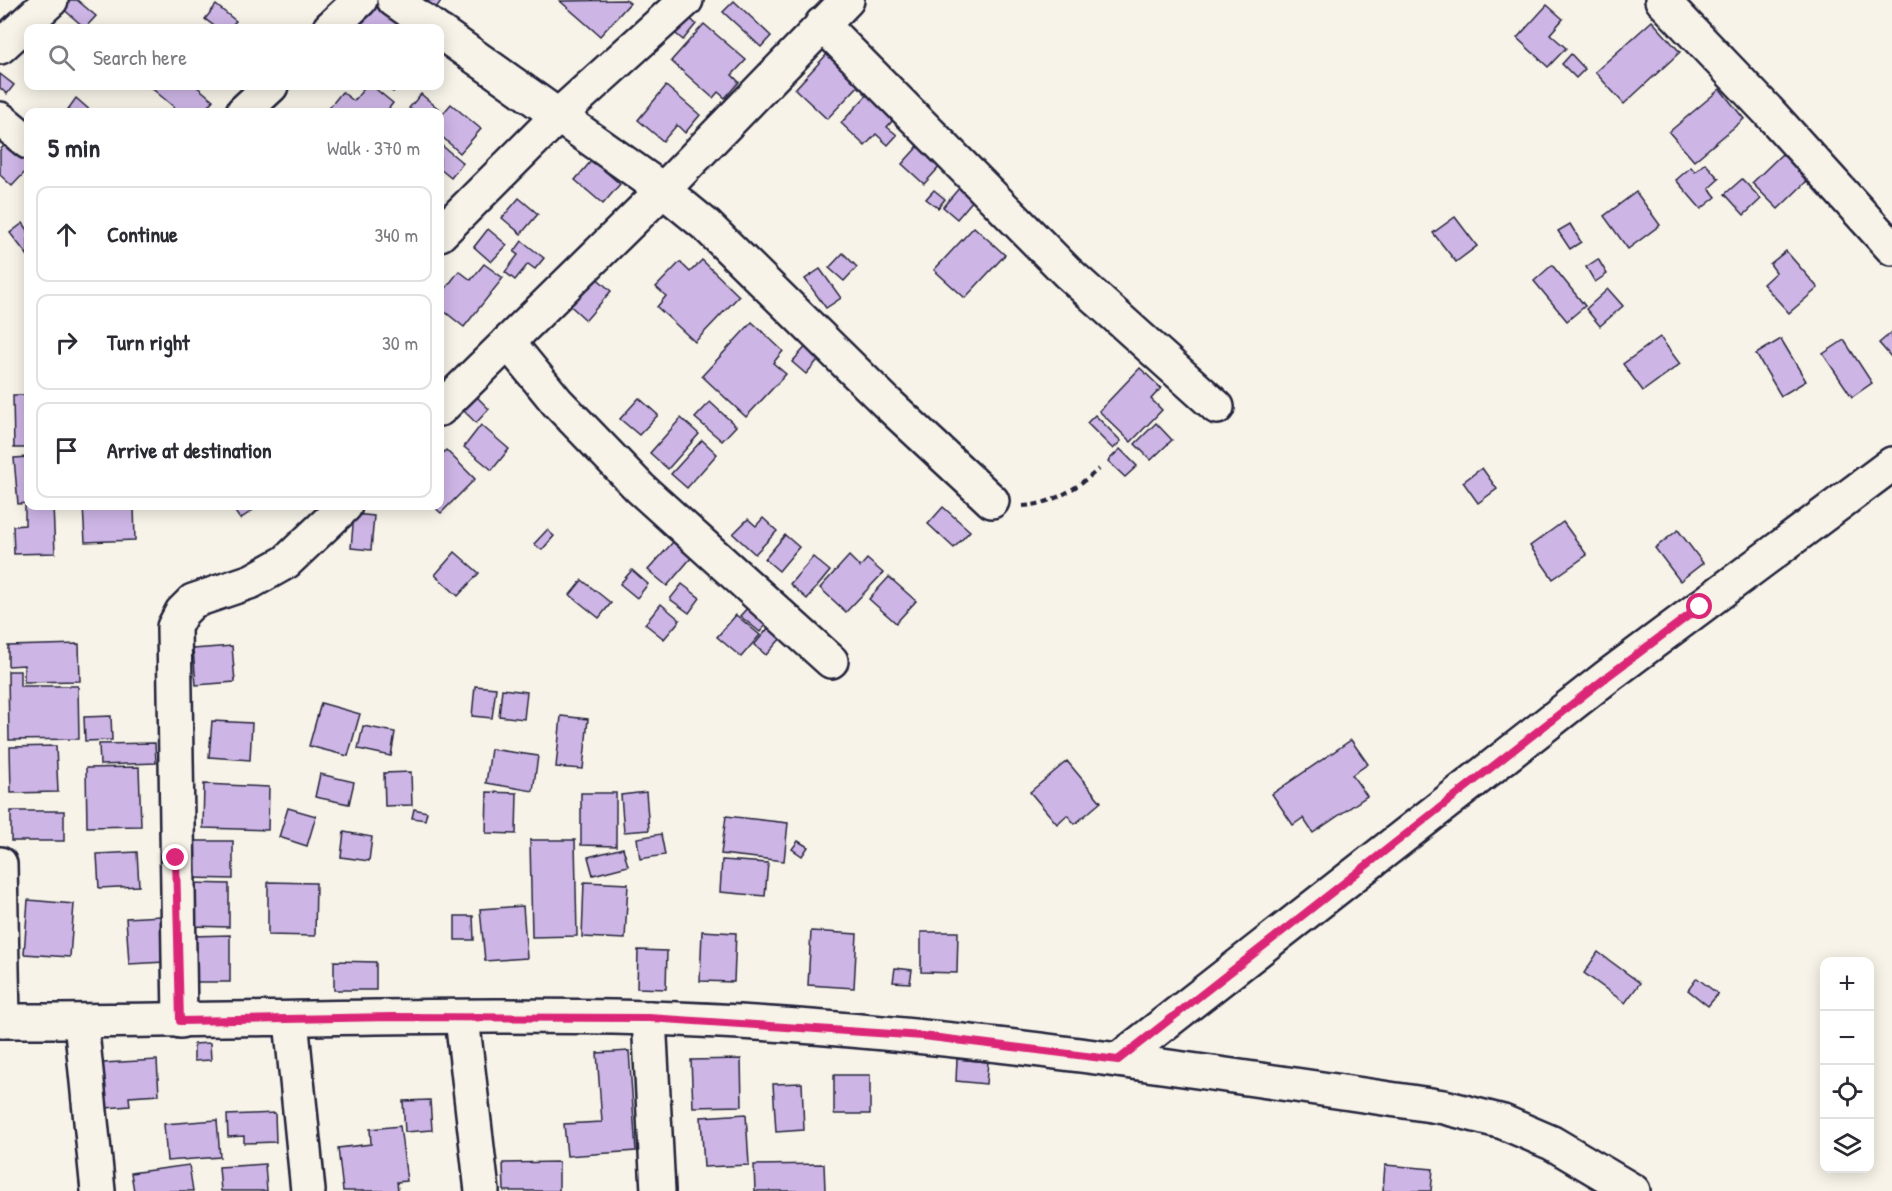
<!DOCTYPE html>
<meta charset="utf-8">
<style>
body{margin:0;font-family:"Patrick Hand",sans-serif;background:#f7f7f7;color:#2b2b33}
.controls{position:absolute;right:18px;bottom:18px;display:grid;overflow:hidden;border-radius:12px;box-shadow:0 3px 15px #0003}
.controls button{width:54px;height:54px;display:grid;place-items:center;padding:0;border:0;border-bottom:2px solid #e1e1e2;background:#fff;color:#2b2b33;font:30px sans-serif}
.stop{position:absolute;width:18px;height:18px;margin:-14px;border:4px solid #db2777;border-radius:50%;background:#fff}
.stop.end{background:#db2777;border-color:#fff;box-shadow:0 2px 6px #0008}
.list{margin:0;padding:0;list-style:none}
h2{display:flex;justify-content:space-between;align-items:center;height:78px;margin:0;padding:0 24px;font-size:26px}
h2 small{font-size:20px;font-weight:400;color:#7c7c81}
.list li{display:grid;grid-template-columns:39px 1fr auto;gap:18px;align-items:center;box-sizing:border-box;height:96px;margin:0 12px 12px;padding:0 12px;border:2px solid #e1e1e2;border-radius:12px}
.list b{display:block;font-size:22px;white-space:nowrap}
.list em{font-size:20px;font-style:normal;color:#7c7c81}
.icon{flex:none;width:33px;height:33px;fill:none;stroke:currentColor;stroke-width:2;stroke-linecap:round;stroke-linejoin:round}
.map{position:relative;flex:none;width:1892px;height:1191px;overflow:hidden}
.search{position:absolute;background:#fff;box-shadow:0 3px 15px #0003;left:24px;top:24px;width:420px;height:66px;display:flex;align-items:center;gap:15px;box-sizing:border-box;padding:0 21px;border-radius:12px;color:#7c7c81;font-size:22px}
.panel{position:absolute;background:#fff;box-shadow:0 3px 15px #0003;left:24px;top:108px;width:420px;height:402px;border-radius:12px}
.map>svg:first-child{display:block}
.building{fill:#cdb5e5;stroke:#22223b;stroke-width:1.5}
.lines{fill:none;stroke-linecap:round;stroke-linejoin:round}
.minor-casing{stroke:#22223b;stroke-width:38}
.path{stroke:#22223b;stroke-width:4;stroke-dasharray:6 4.5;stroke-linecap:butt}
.minor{stroke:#f7f3e8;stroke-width:33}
.route{stroke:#db2777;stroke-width:8}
</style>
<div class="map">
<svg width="1892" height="1191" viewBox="0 0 1892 1191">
<rect width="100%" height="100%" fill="#f7f3e8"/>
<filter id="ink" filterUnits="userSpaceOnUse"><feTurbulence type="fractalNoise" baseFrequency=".0167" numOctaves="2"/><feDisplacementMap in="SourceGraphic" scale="12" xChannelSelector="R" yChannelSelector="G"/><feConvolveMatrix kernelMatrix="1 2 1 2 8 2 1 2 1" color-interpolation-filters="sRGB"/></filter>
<g filter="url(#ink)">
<g class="building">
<polygon points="67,0 77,0 96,16 85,28 61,7"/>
<polygon points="421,0 442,0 435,9"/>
<polygon points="626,0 630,3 600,36 560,1"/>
<polygon points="734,1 771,36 761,47 723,12"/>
<polygon points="380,2 411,28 356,28"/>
<polygon points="216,5 236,21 229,28 217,28 205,19"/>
<polygon points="1547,5 1563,19 1550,34 1566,48 1548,67 1517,38"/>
<polygon points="683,12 696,24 683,40 669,28"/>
<polygon points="1652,21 1680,52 1624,104 1595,72"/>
<polygon points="704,24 746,60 732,75 739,82 725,98 718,92 713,98 671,61"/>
<polygon points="828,53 861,83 827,119 795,89"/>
<polygon points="1571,54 1585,69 1576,78 1562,64"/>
<polygon points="0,74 14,85 7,94 0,88"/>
<polygon points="149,86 196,86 213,100 203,112 170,112 174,107"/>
<polygon points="366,86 372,86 393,103 386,112 326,112 342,92 354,101"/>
<polygon points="385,86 399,86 393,92"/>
<polygon points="666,86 700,115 685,133 677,125 663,141 638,120"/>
<polygon points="1720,89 1744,119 1694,161 1669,132"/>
<polygon points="421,94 440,110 438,112 415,112 409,108"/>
<polygon points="867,95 894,119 887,127 897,135 888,145 876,134 865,146 841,123"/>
<polygon points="76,98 92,112 66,112"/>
<polygon points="451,104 481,129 460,153 440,135 440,117"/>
<polygon points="13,136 28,151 28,169 12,186 0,175 0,150"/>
<polygon points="921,143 943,163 924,184 902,164"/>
<polygon points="440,144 463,163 451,178 440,169"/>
<polygon points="1782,154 1808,180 1778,209 1752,183"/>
<polygon points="592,160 620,184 603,204 575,180"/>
<polygon points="1705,163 1719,179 1709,188 1716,197 1701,209 1676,180 1691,167 1695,172"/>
<polygon points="1742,179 1761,199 1744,215 1725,194"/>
<polygon points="960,187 974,199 957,219 943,207"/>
<polygon points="934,190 945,199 938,208 926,199"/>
<polygon points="1636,192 1660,225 1628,249 1604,216"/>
<polygon points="519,198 538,214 521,234 502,218"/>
<polygon points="1455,217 1477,246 1456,262 1433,233"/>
<polygon points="23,223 28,230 28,256 10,233"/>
<polygon points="1570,224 1581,242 1570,249 1558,231"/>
<polygon points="974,227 1005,255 965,298 934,270"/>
<polygon points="488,229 507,245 491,262 474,247"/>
<polygon points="522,241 544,258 535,269 528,264 515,280 505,272 518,255 514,252"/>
<polygon points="1786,251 1818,288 1789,313 1763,284 1776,272 1770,264"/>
<polygon points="843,253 857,267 844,281 829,268"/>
<polygon points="1598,259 1607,274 1595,282 1586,267"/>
<polygon points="702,260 739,296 695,342 657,307 666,296 656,287 680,262 690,272"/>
<polygon points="484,264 503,278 464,327 440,308 440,296 459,271 471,280"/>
<polygon points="1552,265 1585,306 1567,321 1534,281"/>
<polygon points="820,269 841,298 826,308 805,279"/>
<polygon points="590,272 611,291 586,320 564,300"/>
<polygon points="1608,289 1623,306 1600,326 1586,309"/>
<polygon points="752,322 783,351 773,363 786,374 746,417 702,376"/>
<polygon points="1892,332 1892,358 1879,343"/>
<polygon points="1660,337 1680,364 1643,391 1623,364"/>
<polygon points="1781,339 1806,381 1781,396 1756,354"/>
<polygon points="1844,340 1872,383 1852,397 1823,354"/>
<polygon points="810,342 823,354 806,374 792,362"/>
<polygon points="1140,368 1161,388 1151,399 1162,410 1131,442 1099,411"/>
<polygon points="466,386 489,409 476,423 453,400"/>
<polygon points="13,395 28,395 28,448 14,448"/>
<polygon points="639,398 658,415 639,435 620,419"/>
<polygon points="710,402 736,426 722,441 695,418"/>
<polygon points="1095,415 1121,441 1113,449 1087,423"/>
<polygon points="681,418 699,434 668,469 650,453"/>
<polygon points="1156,423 1172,440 1151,460 1135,444"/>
<polygon points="481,425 509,449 492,470 464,447"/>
<polygon points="702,440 717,454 687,488 671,474"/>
<polygon points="1120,449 1137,466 1125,477 1108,461"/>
<polygon points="446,450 475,479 441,513 433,506 440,506 440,456"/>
<polygon points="28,457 28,503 18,504 14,458"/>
<polygon points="1482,468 1497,489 1478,503 1463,482"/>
<polygon points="25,506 53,506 55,553 14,554 13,526 25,525"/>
<polygon points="83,506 134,506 135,540 85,542"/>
<polygon points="231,506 259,506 240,519"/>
<polygon points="943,507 970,531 954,548 928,524"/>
<polygon points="354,514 374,516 371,550 351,548"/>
<polygon points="763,518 777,531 755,554 733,534 748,519 756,526"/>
<polygon points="1563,522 1587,555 1553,579 1530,546"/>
<polygon points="547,530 554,536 542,550 534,544"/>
<polygon points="1678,530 1703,563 1680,581 1655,548"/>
<polygon points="785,535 799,547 779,571 765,559"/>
<polygon points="673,542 691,558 667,586 648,570"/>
<polygon points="455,552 479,573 458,596 435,575"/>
<polygon points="849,556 860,567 867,559 883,573 846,612 820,588"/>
<polygon points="813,557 830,571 807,599 790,584"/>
<polygon points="632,570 648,584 637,598 620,584"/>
<polygon points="889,577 916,601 896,623 869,599"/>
<polygon points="582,580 611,603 599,618 570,595"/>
<polygon points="682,584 700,598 689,613 670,599"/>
<polygon points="661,604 680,620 664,639 645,624"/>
<polygon points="750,605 769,621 760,632 740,616"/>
<polygon points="736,615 760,635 741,657 717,637"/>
<polygon points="770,626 782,637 766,655 754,645"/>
<polygon points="79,644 80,681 24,682 24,665 8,666 8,646"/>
<polygon points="232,646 235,682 196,685 193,649"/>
<polygon points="8,671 20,671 20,686 78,686 79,739 9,740"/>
<polygon points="475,686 496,688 492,718 472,716"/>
<polygon points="502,689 527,692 524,719 499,716"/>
<polygon points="321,703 360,714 348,756 309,746"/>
<polygon points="111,716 112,740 85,741 84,717"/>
<polygon points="561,716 588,719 583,769 556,767"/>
<polygon points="212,721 252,723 250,760 209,757"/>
<polygon points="363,726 395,732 391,756 358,749"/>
<polygon points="1351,740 1368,764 1352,775 1367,796 1313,833 1303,818 1293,825 1272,794"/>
<polygon points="155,743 156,763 100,765 99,744"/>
<polygon points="56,746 58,792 11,793 10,747"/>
<polygon points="491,749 538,756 533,791 486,783"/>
<polygon points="1067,761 1101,802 1075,824 1067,815 1057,824 1030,792"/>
<polygon points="139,767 141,826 87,827 86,768"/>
<polygon points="411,772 412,805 385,806 384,773"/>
<polygon points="320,774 354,782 349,804 315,797"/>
<polygon points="204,784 269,787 268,830 203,828"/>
<polygon points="487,792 517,793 516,834 486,833"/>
<polygon points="646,792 649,830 624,832 621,795"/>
<polygon points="581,793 616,793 616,846 581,845"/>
<polygon points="288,808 316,816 307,846 279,837"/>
<polygon points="414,809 427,812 425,820 412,818"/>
<rect x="11" y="811" width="53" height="30"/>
<polygon points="726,816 788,823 784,861 721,854"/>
<polygon points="344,832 372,837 369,861 341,857"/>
<polygon points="661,834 665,855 640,859 637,838"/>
<polygon points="530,840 575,840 577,936 532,937"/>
<polygon points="191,841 233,841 233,879 191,878"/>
<polygon points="798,841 808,847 802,856 792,849"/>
<polygon points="623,848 628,866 593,875 588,857"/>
<polygon points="137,852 139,886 99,888 97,854"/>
<polygon points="722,860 768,863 765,896 720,892"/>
<polygon points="268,882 316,883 315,936 268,935"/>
<polygon points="584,882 628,884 625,939 582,937"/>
<polygon points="191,883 229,884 229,927 191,926"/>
<polygon points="28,900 74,904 70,957 24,954"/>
<polygon points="523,906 527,958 485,961 480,909"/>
<polygon points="161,916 165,962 129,964 126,918"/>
<polygon points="455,916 473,916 474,940 455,940"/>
<polygon points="702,931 736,933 734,982 700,981"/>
<polygon points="811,931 857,934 854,988 808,985"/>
<polygon points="921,932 958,932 957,973 921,972"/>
<polygon points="230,935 230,982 193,982 192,936"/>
<polygon points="638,950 667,951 666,989 637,988"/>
<polygon points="1598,952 1640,983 1625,1003 1584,973"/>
<polygon points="334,961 376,962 376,990 334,990"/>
<polygon points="895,968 912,970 910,983 893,982"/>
<polygon points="1697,978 1718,994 1708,1006 1688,990"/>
<polygon points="210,1043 211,1060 194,1061 194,1044"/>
<polygon points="629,1051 636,1151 567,1156 564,1124 602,1122 597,1053"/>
<polygon points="741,1059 742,1106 693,1107 691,1060"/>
<polygon points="957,1059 988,1062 986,1084 956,1081"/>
<polygon points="157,1060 159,1095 129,1097 130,1106 106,1108 103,1063"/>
<rect x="834" y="1075" width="36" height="39"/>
<polygon points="802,1083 804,1130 776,1132 773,1084"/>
<polygon points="430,1100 432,1130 405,1132 403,1101"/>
<polygon points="275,1113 276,1142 244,1143 244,1136 228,1137 227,1115"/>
<polygon points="746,1114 749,1165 704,1167 701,1117"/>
<polygon points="217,1120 220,1157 167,1161 164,1124"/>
<polygon points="400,1126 407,1181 397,1182 398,1191 343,1191 338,1148 371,1144 370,1129"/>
<polygon points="559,1162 559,1191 504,1191 503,1163"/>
<polygon points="265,1164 267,1191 221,1191 219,1167"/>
<polygon points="824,1164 825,1191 755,1191 754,1165"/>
<polygon points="189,1165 193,1191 134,1191 131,1173"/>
<polygon points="1385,1165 1433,1169 1431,1191 1383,1191"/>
</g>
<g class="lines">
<defs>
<g id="minor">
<polyline points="394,0 434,28"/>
<polyline points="1662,0 1767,110 1892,248"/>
<polyline points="822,24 1067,272 1217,407"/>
<polyline points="330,28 360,0"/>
<polyline points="440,32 663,190 707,226 886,402 992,501"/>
<polyline points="0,47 51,0"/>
<polyline points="243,112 271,86"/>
<polyline points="0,119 28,142"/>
<polyline points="440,234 558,116 686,0"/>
<polyline points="508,342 557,402 640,488 831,661"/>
<polyline points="440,409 663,190 847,0"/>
<polyline points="0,864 3,1021"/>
<polyline points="462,1018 482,1191"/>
<polyline points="649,1018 658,1191"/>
<polyline points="291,1020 308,1191"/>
<path d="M0,1021c216,1 432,-9 648,-3 267,8 532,50 796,89l59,15 49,21 81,48"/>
<polyline points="180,1021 174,627 182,612 193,601 252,581 286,562 345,506"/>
<polyline points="81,1022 98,1191"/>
<polyline points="1118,1060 1608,676 1892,464"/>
</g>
</defs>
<use href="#minor" class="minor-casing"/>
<path class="path" d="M1023,506c31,-2 53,-18 76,-37"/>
<use href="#minor" class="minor"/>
</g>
</g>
<g class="lines" filter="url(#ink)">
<polyline class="route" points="176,858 180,1021 392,1017 649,1018 923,1036 1118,1060 1608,676 1700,607"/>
</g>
</svg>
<div class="controls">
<button>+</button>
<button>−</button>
<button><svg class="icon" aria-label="locate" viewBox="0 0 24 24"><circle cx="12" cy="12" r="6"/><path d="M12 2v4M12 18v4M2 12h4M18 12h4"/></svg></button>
<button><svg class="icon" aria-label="layers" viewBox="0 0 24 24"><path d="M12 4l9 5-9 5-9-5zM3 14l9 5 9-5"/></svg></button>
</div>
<div class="stop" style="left:1700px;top:607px"></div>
<div class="stop end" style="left:176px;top:858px"></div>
<div class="search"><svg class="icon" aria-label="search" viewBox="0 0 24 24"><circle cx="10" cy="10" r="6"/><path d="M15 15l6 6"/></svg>Search here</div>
<section class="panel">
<h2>5 min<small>Walk · 370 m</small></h2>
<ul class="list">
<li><svg class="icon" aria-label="ahead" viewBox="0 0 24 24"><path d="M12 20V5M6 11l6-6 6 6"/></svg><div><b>Continue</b></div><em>340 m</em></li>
<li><svg class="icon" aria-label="right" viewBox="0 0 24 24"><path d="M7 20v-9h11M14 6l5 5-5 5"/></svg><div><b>Turn right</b></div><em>30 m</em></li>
<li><svg class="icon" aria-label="arrive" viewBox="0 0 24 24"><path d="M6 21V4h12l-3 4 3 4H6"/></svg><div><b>Arrive at destination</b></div></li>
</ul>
</section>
</div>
